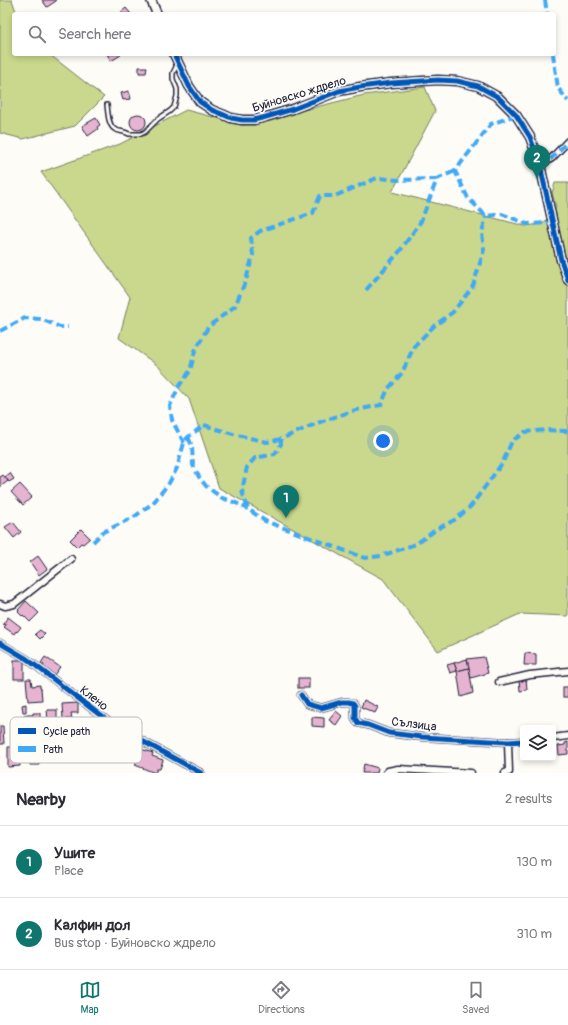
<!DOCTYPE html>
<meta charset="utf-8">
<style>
body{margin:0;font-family:Pangolin,sans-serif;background:#f7f7f7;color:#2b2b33}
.controls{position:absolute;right:12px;bottom:12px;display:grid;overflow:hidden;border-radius:4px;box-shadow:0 2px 6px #0003}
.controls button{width:36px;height:36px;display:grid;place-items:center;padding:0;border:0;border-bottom:1px solid #e1e1e2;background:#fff;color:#2b2b33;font:20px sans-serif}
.you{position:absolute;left:383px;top:441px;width:14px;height:14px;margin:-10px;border:3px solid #fff;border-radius:50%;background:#1a73e8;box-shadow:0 0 0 6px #1a73e833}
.badge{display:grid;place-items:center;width:26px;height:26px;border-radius:50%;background:#0f766e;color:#fff;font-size:13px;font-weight:700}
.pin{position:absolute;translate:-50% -33px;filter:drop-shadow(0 1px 2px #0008)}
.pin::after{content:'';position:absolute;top:21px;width:14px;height:12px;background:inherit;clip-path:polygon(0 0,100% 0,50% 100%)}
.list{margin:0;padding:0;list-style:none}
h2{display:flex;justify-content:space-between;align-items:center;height:52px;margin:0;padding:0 16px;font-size:17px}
h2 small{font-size:13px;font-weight:400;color:#7c7c81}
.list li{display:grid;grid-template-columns:26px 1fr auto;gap:12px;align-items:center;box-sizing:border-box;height:72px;padding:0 16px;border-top:1px solid #e1e1e2}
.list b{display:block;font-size:15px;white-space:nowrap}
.list p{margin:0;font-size:13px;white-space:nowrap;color:#7c7c81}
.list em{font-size:13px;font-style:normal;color:#7c7c81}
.icon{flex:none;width:22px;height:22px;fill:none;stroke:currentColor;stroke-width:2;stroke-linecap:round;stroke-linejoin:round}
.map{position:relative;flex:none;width:568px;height:773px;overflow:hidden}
.search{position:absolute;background:#fff;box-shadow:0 2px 6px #0003;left:12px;right:12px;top:12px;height:44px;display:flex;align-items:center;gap:10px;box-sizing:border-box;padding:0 14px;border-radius:4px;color:#7c7c81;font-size:15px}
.sheet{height:196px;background:#fff}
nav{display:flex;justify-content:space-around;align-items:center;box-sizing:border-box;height:56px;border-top:1px solid #e1e1e2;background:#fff;font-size:11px;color:#7c7c81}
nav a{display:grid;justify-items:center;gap:2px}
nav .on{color:#0f766e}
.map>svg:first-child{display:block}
.green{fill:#c9d88c;stroke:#767d64}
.building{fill:#e6b4d1;stroke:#22223b}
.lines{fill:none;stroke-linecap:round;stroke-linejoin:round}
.lane-casing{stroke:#22223b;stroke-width:6}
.street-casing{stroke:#22223b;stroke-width:9}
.secondary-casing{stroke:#22223b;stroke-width:11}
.lane{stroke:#fdfcf7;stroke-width:3}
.street{stroke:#fdfcf7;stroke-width:6}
.secondary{stroke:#fdfcf7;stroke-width:8}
.quiet{stroke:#3fa9f5;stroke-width:4;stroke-dasharray:8 4;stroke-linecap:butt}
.cycleway-casing{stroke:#fdfcf7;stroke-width:8}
.cycleway{stroke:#0057b8;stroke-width:5}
.labels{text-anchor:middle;stroke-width:3.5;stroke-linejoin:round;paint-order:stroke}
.street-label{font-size:12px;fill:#22223b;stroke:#fdfcf7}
.key{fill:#fdfcf7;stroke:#bbbbbf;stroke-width:1}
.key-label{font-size:11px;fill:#22223b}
</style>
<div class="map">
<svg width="568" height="773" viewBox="0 0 568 773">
<rect width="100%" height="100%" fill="#fdfcf7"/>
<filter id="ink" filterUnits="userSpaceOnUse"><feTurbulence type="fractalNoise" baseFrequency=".025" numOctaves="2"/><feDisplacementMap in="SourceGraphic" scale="8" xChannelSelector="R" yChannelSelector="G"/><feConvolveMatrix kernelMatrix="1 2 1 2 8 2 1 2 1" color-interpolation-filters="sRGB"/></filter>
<g filter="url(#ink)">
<g class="green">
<polygon points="0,0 12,0 17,14 14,14 14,54 49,54 104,97 75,126 23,139 0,133"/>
<polygon points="425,87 435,111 392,192 525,226 543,224 556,207 552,193 555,183 568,183 568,616 520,614 438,651 383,579 219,488 189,399 157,365 119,338 130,297 41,172 120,144 186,110 244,125 364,95"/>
</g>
<g class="building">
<polygon points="42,0 55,0 56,1 47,7"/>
<polygon points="126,8 131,14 123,14 121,12"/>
<polygon points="107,54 120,54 121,55 111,61"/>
<polygon points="139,67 147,67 146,73 139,73"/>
<polygon points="129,91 131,99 123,100 121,93"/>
<circle cx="138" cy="122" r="8"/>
<polygon points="96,118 100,125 97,127 98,129 88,136 82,126"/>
<polygon points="10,473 14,479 9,482 5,477"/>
<polygon points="3,475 8,481 0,487 0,477"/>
<polygon points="20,484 32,497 23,505 11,492"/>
<polygon points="13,522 21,532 14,538 5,527"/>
<polygon points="81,529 90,538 83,544 81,543 77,547 70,540"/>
<polygon points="38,556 47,569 39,575 30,562"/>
<polygon points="26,601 39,613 30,622 23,615 22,616 18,612 19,611 18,610"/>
<polygon points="8,617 21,627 17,632 16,631 14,634 4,627 6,625 3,624"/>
<polygon points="40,630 45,634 40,639 35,634"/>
<polygon points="525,653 536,654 536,665 524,665"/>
<polygon points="45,657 60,667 54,675 43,667 44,665 41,663"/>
<polygon points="484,657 488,673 471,678 467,659"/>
<polygon points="467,659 469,668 457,671 454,663"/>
<rect x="14" y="660" width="10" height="19"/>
<polygon points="454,663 457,671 450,673 447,665"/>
<polygon points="469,668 473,693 461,697 457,671"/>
<rect x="298" y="678" width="11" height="10"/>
<polygon points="519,678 526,678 527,690 520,691"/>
<polygon points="26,679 31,679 32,686 40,685 40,688 41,688 42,700 28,701"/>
<rect x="563" y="687" width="5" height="10"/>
<polygon points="364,700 378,707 375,713 361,707"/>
<polygon points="78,703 78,713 71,713 72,719 63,719 62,704"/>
<polygon points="26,704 26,712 23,712 22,705"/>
<polygon points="47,710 57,710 57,721 48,721"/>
<polygon points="336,711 342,716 336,725 329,720"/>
<polygon points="33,713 40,713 40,735 34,735 34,733 26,733 26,726 28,726 28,723 25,723 25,715 33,715"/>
<polygon points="312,717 324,718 324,727 312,726"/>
<polygon points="0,726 3,726 4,744 0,744"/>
<polygon points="29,742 38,742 39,765 30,765"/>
<polygon points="568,742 568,754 559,755 558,746 565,745 565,743"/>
<polygon points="8,747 20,747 20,766 8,767"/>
<polygon points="141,749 153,753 152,756 163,760 160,769 157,769 155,773 135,765"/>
<polygon points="364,764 378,768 377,773 362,773"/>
</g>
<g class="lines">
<defs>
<path id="lane" d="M107,105c1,7 1,22 9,25 5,2 9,1 13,4h12l4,-2 13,-13 12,-8 4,-4 3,-11v-7l-4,-10v-6l4,-8"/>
<g id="street">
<polyline points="540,165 552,158 568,141"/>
<polyline points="0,604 5,606 14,604 71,559"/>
<polyline points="0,643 27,659 113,725 201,773"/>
<polyline points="499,682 530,675 568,671"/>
<polyline points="301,695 307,704 321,708 342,702 349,702 353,703 355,706 355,718 358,723 368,725 389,733 422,737 508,742 523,741"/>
<polyline points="553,738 568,736"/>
<polyline points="386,773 388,771 398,769 471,773"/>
<polyline points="505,773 509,772 508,742"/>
</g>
<g id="secondary">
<polyline points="151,0 157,14"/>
<polyline points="174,54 189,86 200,102 212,110 222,114 231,118 242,120 254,120 266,117 293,109 339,91 360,87 391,83 438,80 457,81 478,86 498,97 516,115 530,137 540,165 561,260 568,280"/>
</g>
</defs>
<use href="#lane" class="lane-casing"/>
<use href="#street" class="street-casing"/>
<use href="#secondary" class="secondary-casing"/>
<use href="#lane" class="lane"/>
<use href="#street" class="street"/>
<use href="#secondary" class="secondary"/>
<g class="quiet">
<polyline points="545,0 547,14"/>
<polyline points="553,54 558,88 568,101"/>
<polyline points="516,115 491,124 455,171 468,198 486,216 502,214 527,224 552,223"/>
<polyline points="540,165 552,158 568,141"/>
<polyline points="366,290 400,251 421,221 437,179 455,171"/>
<polyline points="0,331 25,318 41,319 60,327 68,327"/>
<polyline points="188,437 192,446 193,465 199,477 206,486 222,498 236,503 248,509"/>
<polyline points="281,439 281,444 275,454 255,458 247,467 242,491 248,509 265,521 365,558 381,556 416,544 437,529 456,519 471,506 503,462 512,441 525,432 546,430 566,431 568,433"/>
<polyline points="184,443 172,420 170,406 179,386 190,371 195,351 208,327 235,306 246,280 253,255 251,238 260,231 313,213 320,196 335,196 377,178 399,180 437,179"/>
<polyline points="93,542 103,532 134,517 153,503 169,483 177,468 184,443 187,438 204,425 233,434 267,442 281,439 320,422 352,411 381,405 388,389 402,373 414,346 434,326 453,312 473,286 484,250 482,233 486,216"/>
</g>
<defs>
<g id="cycleway">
<polyline points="174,54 189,86 200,102 212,110 222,114 231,118 242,120 254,120 266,117 293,109 339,91 360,87 391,83 438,80 457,81 478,86 498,97 516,115 530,137 540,165 561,260 568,280"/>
<polyline points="0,643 27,659 113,725 201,773"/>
<polyline points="301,695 307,704 321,708 342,702 349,702 353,703 355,706 355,718 358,723 368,725 389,733 422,737 508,742 523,741"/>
</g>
</defs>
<use href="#cycleway" class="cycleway-casing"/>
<use href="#cycleway" class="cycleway"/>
</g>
</g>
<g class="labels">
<g class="street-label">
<text transform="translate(299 94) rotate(-17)" y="4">Буйновско ждрело</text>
<text transform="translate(94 698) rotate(38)" y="4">Клено</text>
<text transform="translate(414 724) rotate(7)" y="4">Сълзица</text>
</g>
</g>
<rect x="10" y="717" width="132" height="46" rx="6" class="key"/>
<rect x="18" y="728" width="18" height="6" fill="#0057b8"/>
<rect x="18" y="746" width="18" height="6" fill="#3fa9f5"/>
<g class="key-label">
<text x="43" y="735">Cycle path</text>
<text x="43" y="753">Path</text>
</g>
</svg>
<div class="controls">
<button><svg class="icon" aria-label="layers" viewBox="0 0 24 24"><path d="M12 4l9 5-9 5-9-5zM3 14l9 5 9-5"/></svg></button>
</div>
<div class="you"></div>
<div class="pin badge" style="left:286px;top:518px">1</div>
<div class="pin badge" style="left:537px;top:178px">2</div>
<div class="search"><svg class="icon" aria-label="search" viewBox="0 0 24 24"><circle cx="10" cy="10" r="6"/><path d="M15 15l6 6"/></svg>Search here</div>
</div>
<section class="sheet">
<h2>Nearby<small>2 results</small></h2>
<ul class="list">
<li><span class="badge">1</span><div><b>Ушите</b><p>Place</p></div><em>130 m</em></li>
<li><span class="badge">2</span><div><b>Калфин дол</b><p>Bus stop · Буйновско ждрело</p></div><em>310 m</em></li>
</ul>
</section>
<nav>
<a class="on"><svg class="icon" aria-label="map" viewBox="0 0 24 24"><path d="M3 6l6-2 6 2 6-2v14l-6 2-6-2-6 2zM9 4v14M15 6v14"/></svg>Map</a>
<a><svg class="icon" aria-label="directions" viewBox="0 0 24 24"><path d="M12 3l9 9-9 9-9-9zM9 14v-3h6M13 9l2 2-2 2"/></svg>Directions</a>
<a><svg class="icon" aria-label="saved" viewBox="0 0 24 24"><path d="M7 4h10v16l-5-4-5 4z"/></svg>Saved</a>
</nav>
